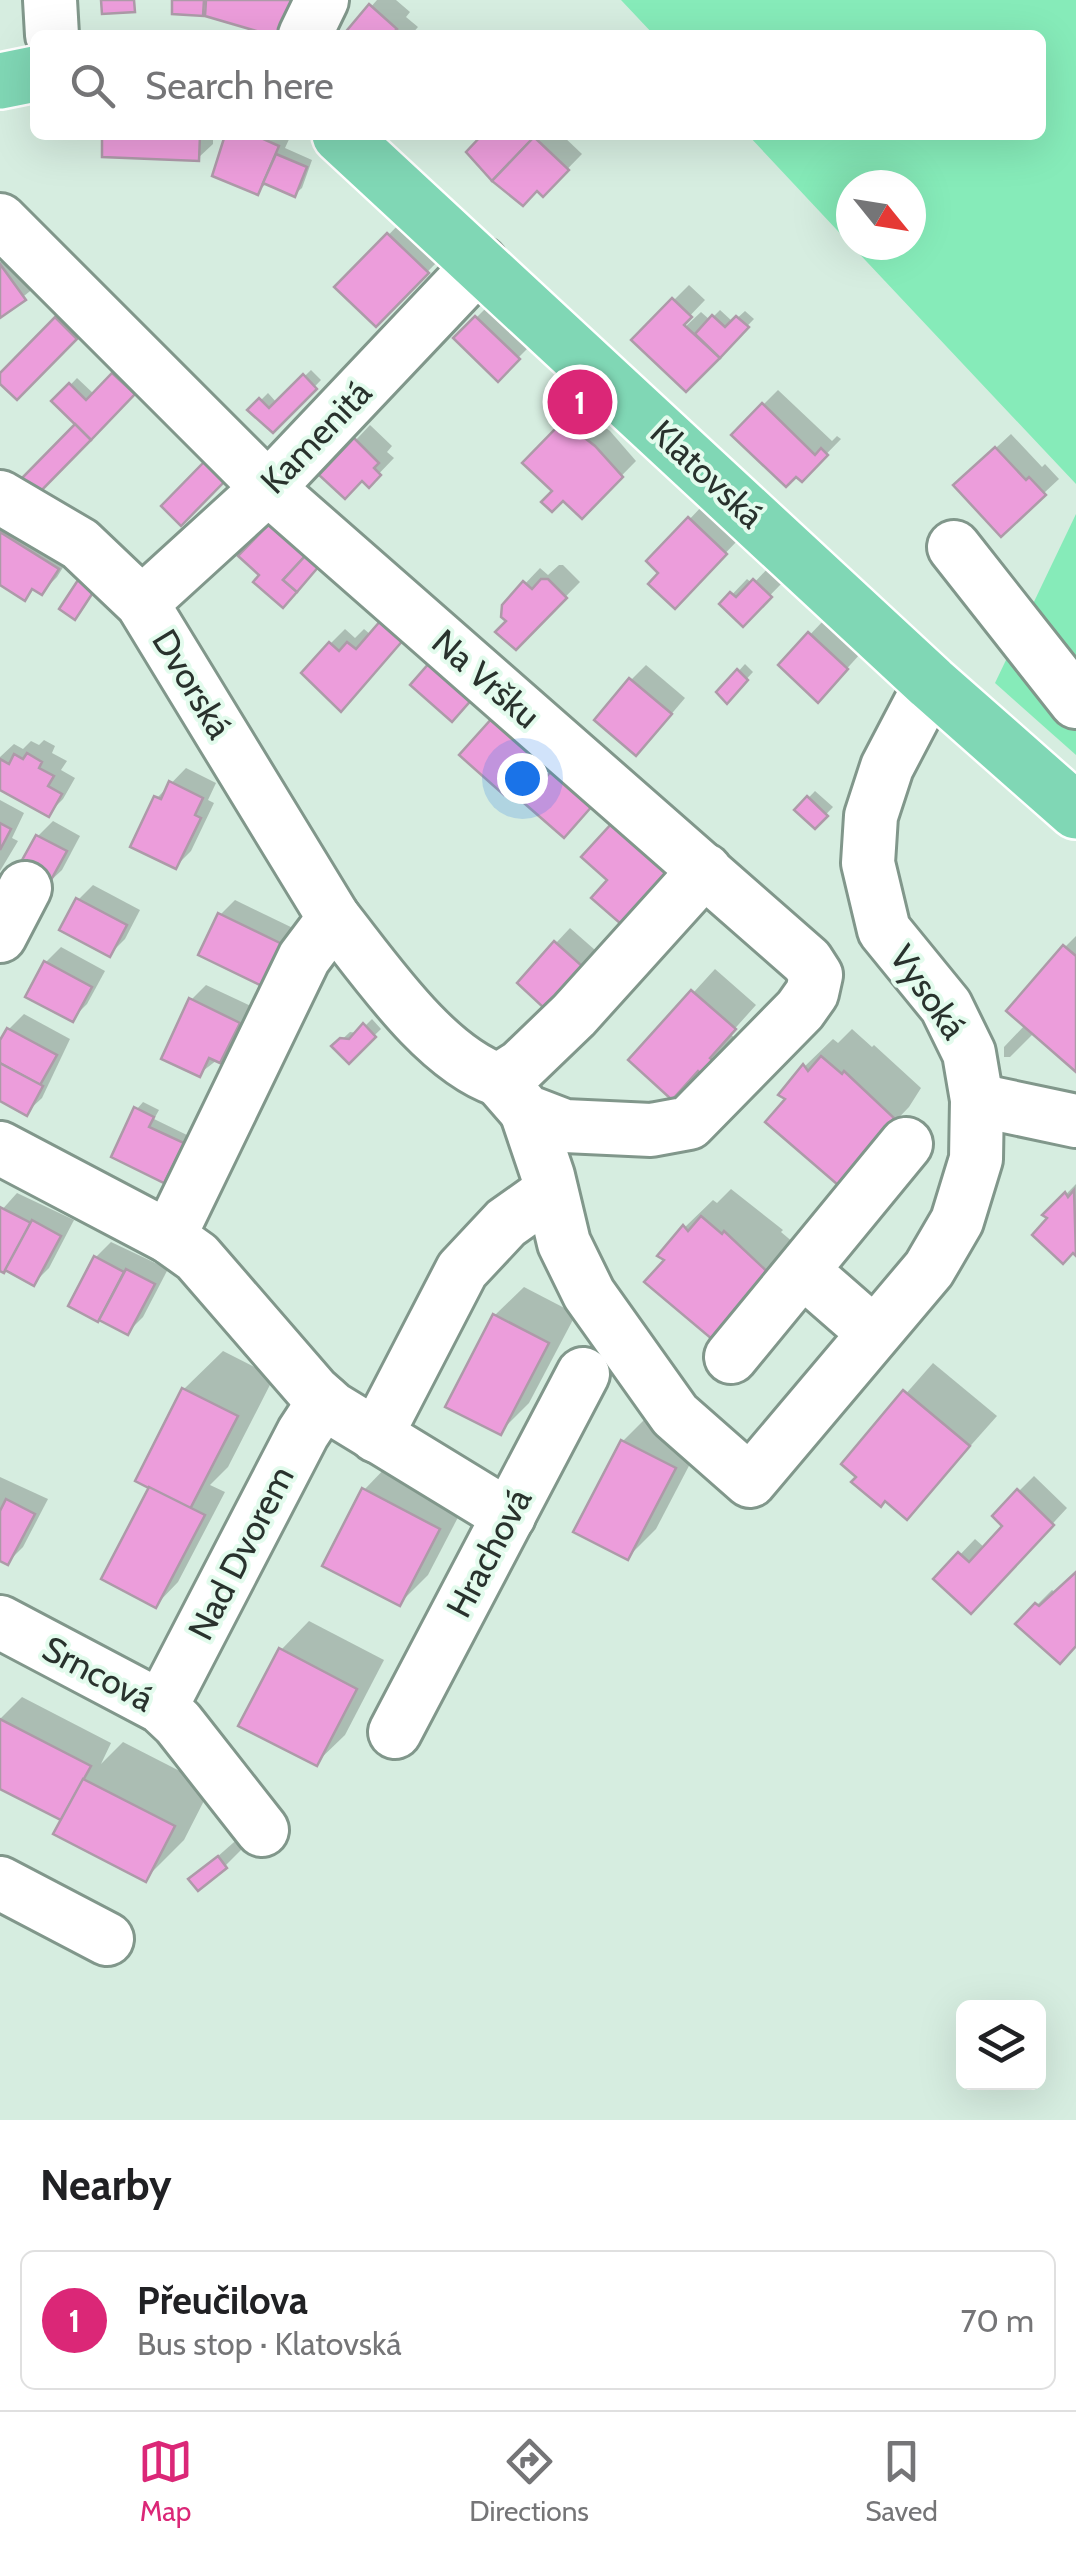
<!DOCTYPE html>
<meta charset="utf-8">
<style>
body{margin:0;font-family:Cabin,sans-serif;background:#f6f6f6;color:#202124}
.controls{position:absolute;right:30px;bottom:30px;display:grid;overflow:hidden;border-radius:15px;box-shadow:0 10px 40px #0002}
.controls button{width:90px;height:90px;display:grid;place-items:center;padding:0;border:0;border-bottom:2px solid #e0e0e0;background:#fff;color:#202124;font:50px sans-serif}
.compass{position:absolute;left:836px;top:170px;width:90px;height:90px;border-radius:50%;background:#fff;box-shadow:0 10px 40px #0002;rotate:120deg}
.you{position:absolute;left:522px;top:778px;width:35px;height:35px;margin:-25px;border:8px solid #fff;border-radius:50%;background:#1a73e8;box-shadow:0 0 0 15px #1a73e833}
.badge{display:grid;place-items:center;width:65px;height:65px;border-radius:50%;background:#db2777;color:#fff;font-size:32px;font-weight:700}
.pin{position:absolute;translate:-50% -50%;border:5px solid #fff;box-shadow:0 2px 10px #0006}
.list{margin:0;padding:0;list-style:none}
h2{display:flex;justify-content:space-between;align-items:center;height:130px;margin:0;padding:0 40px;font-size:42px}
h2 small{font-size:32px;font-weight:400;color:#757577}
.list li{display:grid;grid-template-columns:65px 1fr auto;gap:30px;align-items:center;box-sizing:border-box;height:140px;margin:0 20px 20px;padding:0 20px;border:2px solid #e0e0e0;border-radius:15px}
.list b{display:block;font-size:38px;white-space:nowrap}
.list p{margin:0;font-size:32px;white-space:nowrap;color:#757577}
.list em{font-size:32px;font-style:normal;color:#757577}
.icon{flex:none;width:55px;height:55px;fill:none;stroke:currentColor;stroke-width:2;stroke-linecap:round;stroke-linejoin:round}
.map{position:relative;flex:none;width:1076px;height:2120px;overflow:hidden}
.search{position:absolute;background:#fff;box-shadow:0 10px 40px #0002;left:30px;right:30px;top:30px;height:110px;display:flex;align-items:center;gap:25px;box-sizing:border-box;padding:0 35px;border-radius:15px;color:#757577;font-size:38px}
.sheet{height:290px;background:#fff}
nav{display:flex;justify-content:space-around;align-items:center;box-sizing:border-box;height:140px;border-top:2px solid #e0e0e0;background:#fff;font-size:28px;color:#757577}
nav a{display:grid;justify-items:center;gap:5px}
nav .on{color:#db2777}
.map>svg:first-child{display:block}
.green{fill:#86ebb9}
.shadow{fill:#0003}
.building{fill:#ec9ddb;stroke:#ad9aa8;stroke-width:2.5}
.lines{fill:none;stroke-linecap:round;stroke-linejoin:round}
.minor-casing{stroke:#81978b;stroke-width:58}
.major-casing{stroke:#fff;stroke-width:60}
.minor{stroke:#fff;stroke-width:52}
.major{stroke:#80d7b5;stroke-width:55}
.labels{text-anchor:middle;stroke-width:8;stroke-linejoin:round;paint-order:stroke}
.street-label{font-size:35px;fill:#29322d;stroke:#e3fbed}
</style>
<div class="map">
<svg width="1076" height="2120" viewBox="0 0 1076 2120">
<rect width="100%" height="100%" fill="#d6ede0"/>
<g class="green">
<polygon points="621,0 1076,0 1076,484 851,245 911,245 911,185 851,185 851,245 748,135 1041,135 1041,35 654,35"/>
<polygon points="1076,514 1076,755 995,683"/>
</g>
<g class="shadow">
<polygon points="377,0 396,0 410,12 406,17 418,27 411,35 346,35"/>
<polygon points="105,135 213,135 213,144 198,158"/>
<polygon points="228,135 291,135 285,148 312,160 302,188 295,194 267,183 257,192"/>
<polygon points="482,135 562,135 582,154 543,194"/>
<polygon points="403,220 442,257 376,324 338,287"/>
<polygon points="16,251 39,284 0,315 0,262"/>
<polygon points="689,285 705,300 682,324 685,327 701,312 710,320 720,310 733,322 745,311 754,319 686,389 634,340"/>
<polygon points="491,303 533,343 498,378 456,338"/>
<polygon points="71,304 90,322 17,396 0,376"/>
<polygon points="121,368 140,386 38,490 79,424 55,401 77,378 95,395"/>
<polygon points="311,370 321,380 273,430 251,410 268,393 277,403"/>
<polygon points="778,390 832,441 837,436 841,439 802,479 734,434"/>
<polygon points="579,408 610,431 636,461 582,516 526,463"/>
<polygon points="370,425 392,446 387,452 394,458 369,484 362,478 323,475"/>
<polygon points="1011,434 1042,467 1045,464 1059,479 1001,533 971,471"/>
<polygon points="704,504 740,538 675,605 662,573 650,561"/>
<polygon points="0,515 72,553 57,577 42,592 34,588 24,598 0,582"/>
<polygon points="559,565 563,565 580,582 516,647 504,606 540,568 548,575"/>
<polygon points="770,566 785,580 743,623 723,604 747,579 753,584"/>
<polygon points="825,619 861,653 832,685 781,665"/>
<polygon points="345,629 355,638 364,629 371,635 356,693 330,644"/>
<polygon points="745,664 753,672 727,700 720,692"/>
<polygon points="646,665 685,698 651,738 631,680"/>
<polygon points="44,740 55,746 52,753 67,761 61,770 75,778 63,799 48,814 0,787 0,757 14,744 23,749 31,741 39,745"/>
<polygon points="186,768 216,783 208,800 214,803 191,851 176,866 157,798"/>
<polygon points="815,791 833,807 815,826 797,810"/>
<polygon points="0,800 24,813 12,838 18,841 0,871"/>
<polygon points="53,821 80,836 62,870 47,884 38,836"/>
<polygon points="93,885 140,910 125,939 110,954 78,900"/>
<polygon points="235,900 297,930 278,969 220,915"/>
<polygon points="570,928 595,950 560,990 556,943"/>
<polygon points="1076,936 1076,1069 1034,1033 1010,1057 1004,1057 1004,1047 1025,1025 1065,947"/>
<polygon points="61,947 105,971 87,1004 72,1019 46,962"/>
<polygon points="715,969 756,1005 730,1034 735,1038 725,1050 703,1072 699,1069 632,1060"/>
<polygon points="206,985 253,1007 235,1046 199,1074 191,1000"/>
<polygon points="24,1014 70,1039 42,1098 27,1112 0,1098 0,1047 9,1029"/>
<polygon points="372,1019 381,1029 349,1060 335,1046 350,1032 358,1033"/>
<polygon points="852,1029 872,1047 874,1045 921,1088 909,1107 838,1181 788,1099 804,1067 833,1039 838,1043"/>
<polygon points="143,1102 159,1110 154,1119 189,1136 171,1174 164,1180 137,1109"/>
<polygon points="1076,1184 1076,1252 1047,1214"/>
<polygon points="731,1189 783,1230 781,1232 801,1249 747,1313 668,1260 684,1228 713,1200 717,1203"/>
<polygon points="17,1193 74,1220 49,1268 34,1283 0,1267 0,1212"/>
<polygon points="111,1242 168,1269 143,1317 128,1332 71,1305 96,1257"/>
<polygon points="524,1287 576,1314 529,1403 500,1432 495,1315"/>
<polygon points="223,1351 274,1377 228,1467 210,1485 225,1492 178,1582 156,1605 152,1487 184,1389"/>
<polygon points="933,1363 997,1416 907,1517 844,1464"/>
<polygon points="651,1413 703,1439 656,1529 628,1557 623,1441"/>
<polygon points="392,1461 467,1500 428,1575 400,1603 364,1490"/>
<polygon points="1034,1476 1067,1508 986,1596 937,1579 975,1539 985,1548 1006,1526 1019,1491"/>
<polygon points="0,1477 48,1499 23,1547 8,1562 0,1559"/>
<polygon points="1076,1574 1076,1644 1018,1624 1052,1590 1056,1593"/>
<polygon points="309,1621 384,1660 345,1735 316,1763 281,1650"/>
<polygon points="22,1697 111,1743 101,1764 123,1742 211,1787 184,1840 145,1879 64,1819 0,1786 0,1719"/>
<polygon points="241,1836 247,1844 225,1866 192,1879"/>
</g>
<g class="building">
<polygon points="101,0 134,0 135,12 102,14"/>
<polygon points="172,0 204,0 203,16 172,14"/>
<polygon points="206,0 293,0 284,35 270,35 205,16"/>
<polygon points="369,4 397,29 393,33 396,35 343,35"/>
<polygon points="102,135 200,135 199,161 102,157"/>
<polygon points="225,135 254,135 279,146 258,195 212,176"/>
<polygon points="478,135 532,135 534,137 492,181 466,152 480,137"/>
<polygon points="534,137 569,170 543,197 537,191 523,206 492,181"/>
<polygon points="276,154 307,167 295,197 263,183"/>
<polygon points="387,233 429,273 376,327 334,287"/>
<polygon points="0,264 26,300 0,318"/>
<polygon points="672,298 692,317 684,325 720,358 686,392 631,340"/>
<polygon points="712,315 725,327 736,316 749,327 720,358 695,334"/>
<polygon points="475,316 520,359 498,382 453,338"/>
<polygon points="55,317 77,339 17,400 0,384 0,373"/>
<polygon points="112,373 135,394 91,440 51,401 69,383 86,400"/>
<polygon points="303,374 317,389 273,433 247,410 259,398 269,408"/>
<polygon points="762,403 815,455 821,448 828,455 802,482 796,477 786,487 731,435"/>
<polygon points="563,421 595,446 623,477 582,519 563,501 552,512 541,502 552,491 522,463"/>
<polygon points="75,424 91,440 38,494 22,478"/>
<polygon points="354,438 379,463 374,468 381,475 369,488 362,481 345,499 319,475"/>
<polygon points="995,447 1026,480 1029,477 1046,495 1001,537 953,485"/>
<polygon points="204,462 224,482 181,526 161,506"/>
<polygon points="688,517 727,554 675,609 648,584 658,573 646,561"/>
<polygon points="271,522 307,554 283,580 297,592 283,608 253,582 259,575 238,556"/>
<polygon points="0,532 59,569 42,595 32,589 25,601 0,585"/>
<polygon points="307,554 320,565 297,592 283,580"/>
<polygon points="541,579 548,579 567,598 516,650 495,632 506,621 501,617 502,605 523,581 532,589"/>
<polygon points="753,579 772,597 743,627 719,604 730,592 736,597"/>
<polygon points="78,580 94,591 75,620 59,609"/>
<polygon points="382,619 405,638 341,712 301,673 329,642 339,651 347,642 356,649"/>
<polygon points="808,632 848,669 818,703 778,665"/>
<polygon points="431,661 473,698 452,722 410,685"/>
<polygon points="737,669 748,680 727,704 716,692"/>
<polygon points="629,678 672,714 636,756 594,720"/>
<polygon points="494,716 539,756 504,795 459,755"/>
<polygon points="27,753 42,762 39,768 54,776 48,786 62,794 49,817 0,790 0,759 9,764 14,754 23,759"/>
<polygon points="553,769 594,804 564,838 524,803"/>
<polygon points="169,781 203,798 195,815 201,818 176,869 130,847 154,796 161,799"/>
<polygon points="807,796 828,816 815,829 794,810"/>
<polygon points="613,822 669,871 621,924 591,898 607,880 581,857"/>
<polygon points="0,823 11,829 0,850"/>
<polygon points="36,835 67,851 47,887 16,871"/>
<polygon points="76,898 127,925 110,957 59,930"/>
<polygon points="218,913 284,945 264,987 198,955"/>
<polygon points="554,941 582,966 545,1009 517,983"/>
<polygon points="1063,945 1076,956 1076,1072 1006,1011"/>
<polygon points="44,961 92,987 73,1022 25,997"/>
<polygon points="691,990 736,1029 710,1058 715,1062 703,1076 698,1071 672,1100 628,1060"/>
<polygon points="189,998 240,1023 220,1063 209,1058 200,1077 161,1059"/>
<polygon points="363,1023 376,1037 349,1064 331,1046 340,1038 349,1039"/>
<polygon points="7,1028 57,1055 40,1085 0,1063 0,1040"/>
<polygon points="821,1056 842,1074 844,1071 894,1118 838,1185 765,1122 785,1099 778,1095 803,1064 808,1071"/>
<polygon points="0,1063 43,1086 27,1116 0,1101"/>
<polygon points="134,1107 154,1117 149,1127 184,1143 164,1183 111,1157"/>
<polygon points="1074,1190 1076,1256 1073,1253 1063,1264 1032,1235 1047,1218 1042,1215 1065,1192 1068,1197"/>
<polygon points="0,1207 31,1223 4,1273 0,1271"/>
<polygon points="701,1216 722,1234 724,1231 774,1278 719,1345 644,1282 664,1260 657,1256 683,1225 688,1231"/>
<polygon points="32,1220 61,1236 34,1286 5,1270"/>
<polygon points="94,1256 124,1272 98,1322 68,1306"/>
<polygon points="126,1269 155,1284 128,1335 99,1320"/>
<polygon points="493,1314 549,1343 501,1435 445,1407"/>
<polygon points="182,1388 238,1416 190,1509 135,1481"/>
<polygon points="903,1390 970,1446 907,1520 885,1501 881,1507 851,1482 856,1477 841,1464"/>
<polygon points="621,1440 676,1468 628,1560 573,1532"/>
<polygon points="149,1487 205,1515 156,1608 101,1579"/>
<polygon points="362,1488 440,1529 400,1606 322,1566"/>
<polygon points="1017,1489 1054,1525 971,1614 933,1579 958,1552 969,1562 1002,1526 992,1516"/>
<polygon points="6,1499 35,1514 8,1565 0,1561 0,1511"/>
<polygon points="1076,1572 1076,1646 1060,1664 1015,1624 1035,1603 1039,1606"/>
<polygon points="279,1648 357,1689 317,1766 238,1726"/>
<polygon points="0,1719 91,1766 61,1820 0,1789"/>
<polygon points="83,1779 175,1826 146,1882 53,1834"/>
<polygon points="218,1856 227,1868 198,1891 188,1879"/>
</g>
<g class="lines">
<defs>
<g id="minor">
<polyline points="50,0 52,35"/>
<polyline points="305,35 322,0"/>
<polyline points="0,220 268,488 807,961 816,975 812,993 800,1010 689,1123 651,1130 565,1126 526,1111 499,1080"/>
<path d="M0,497l80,47 62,59 192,315c42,53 101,140 165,162"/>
<polyline points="954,547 1076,702"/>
<polyline points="142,603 268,488 481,263"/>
<polyline points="0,936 25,888"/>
<polyline points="499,1080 521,1066 574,1015 705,870"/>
<polyline points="977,1100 1076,1121"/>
<polyline points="526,1111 548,1176 564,1243 589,1294 675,1415 750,1481 929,1269 957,1221 976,1159 977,1100 969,1053 946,1006 884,930 868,863 871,816 887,767 931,683"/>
<polyline points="0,1148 169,1237 197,1257 314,1392 332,1408 509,1516"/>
<polyline points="169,1237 304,958 334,918"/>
<polyline points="803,1271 874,1333"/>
<polyline points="731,1357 906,1144"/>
<polyline points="376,1436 462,1270 506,1223 551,1191"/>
<polyline points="0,1622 161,1707 178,1723 262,1830"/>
<polyline points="161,1707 303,1433 324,1401"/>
<polyline points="395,1732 583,1374"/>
<polyline points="0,1883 107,1939"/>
</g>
<g id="major">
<polyline points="0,81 35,74"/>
<polyline points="340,135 931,683 1076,811"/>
</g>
</defs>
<use href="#minor" class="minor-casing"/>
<use href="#major" class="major-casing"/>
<use href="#minor" class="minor"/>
<use href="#major" class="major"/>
</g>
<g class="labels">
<g class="street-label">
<text transform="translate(316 437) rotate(-46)" y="12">Kamenitá</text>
<text transform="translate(707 474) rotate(43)" y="12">Klatovská</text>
<text transform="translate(486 679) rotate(41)" y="12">Na Vršku</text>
<text transform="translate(192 684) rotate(59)" y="12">Dvorská</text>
<text transform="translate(928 992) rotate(55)" y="12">Vysoká</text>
<text transform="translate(241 1553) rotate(-63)" y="12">Nad Dvorem</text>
<text transform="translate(489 1553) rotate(-62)" y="12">Hrachová</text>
<text transform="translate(98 1674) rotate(28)" y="12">Srncová</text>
</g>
</g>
</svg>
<div class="controls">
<button><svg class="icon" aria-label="layers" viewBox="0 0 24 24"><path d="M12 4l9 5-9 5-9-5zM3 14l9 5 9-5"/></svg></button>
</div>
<svg class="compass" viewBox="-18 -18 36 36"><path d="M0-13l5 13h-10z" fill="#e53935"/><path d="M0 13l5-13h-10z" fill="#757577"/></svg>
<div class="you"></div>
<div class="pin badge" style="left:580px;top:402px">1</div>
<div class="search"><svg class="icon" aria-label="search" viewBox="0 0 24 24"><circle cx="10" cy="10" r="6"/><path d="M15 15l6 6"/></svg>Search here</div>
</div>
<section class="sheet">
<h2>Nearby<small></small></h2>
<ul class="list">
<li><span class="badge">1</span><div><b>Přeučilova</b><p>Bus stop · Klatovská</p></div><em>70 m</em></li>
</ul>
</section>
<nav>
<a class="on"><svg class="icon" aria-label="map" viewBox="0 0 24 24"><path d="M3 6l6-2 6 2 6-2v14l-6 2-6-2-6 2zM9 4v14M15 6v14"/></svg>Map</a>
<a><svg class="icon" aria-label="directions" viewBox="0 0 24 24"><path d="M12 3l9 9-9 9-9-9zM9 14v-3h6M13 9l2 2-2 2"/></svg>Directions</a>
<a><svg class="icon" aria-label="saved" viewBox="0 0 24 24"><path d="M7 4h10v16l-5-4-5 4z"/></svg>Saved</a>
</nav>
